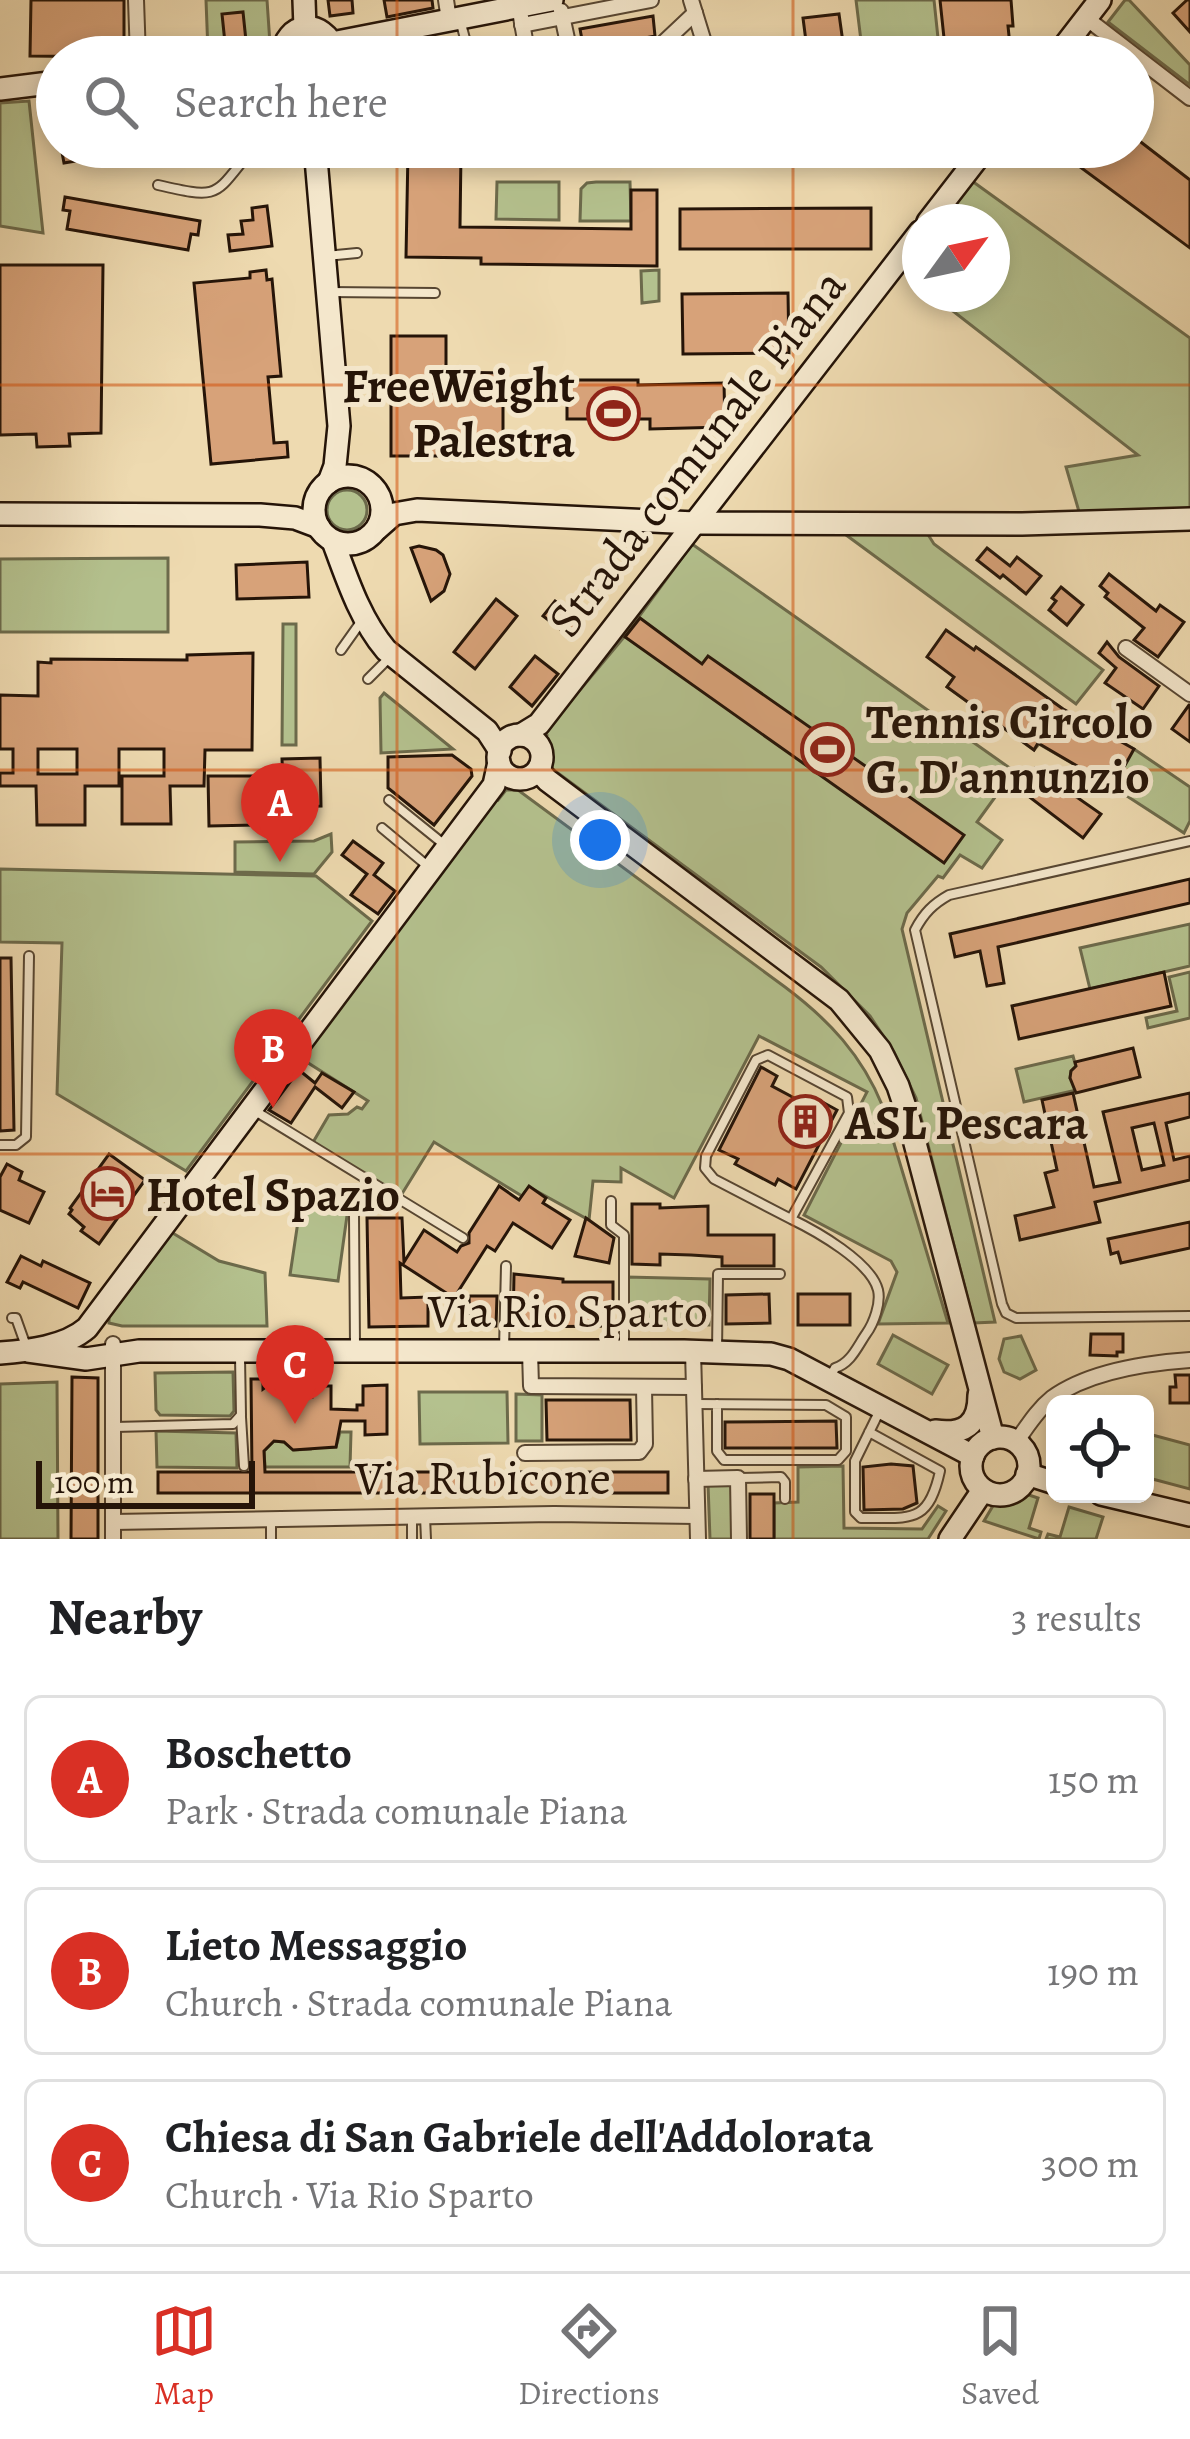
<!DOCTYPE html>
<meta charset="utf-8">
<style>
body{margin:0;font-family:Alegreya,serif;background:#f6f6f6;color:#202124}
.controls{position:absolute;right:36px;bottom:36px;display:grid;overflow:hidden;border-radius:18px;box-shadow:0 6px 18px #0003}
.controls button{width:108px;height:108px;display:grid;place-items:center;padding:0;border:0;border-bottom:3px solid #e0e0e0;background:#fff;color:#202124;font:60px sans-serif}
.compass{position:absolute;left:902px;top:204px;width:108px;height:108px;border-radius:50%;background:#fff;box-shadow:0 6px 18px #0003;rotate:57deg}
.scale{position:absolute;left:36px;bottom:30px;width:219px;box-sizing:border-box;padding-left:12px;border:6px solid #251408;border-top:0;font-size:33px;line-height:42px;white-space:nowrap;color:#251408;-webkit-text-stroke:9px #f4e7cc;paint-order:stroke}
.you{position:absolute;left:600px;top:840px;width:42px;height:42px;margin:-30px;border:9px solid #fff;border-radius:50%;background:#1a73e8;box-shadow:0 0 0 18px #1a73e833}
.badge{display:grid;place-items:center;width:78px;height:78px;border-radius:50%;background:#d93025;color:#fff;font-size:39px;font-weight:700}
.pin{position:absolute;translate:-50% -99px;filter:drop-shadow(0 3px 6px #0008)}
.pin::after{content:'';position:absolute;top:63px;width:42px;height:36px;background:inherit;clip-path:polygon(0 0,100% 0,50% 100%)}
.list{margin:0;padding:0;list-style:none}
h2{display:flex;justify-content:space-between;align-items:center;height:156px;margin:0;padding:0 48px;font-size:51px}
h2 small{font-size:39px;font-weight:400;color:#757577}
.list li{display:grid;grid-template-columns:78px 1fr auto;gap:36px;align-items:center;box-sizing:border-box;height:168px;margin:0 24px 24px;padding:0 24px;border:3px solid #e0e0e0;border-radius:18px}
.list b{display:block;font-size:45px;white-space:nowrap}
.list p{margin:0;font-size:39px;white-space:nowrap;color:#757577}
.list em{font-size:39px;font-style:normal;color:#757577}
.icon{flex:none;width:66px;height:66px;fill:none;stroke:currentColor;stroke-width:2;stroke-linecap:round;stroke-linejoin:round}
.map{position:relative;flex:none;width:1190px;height:1539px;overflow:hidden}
.search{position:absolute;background:#fff;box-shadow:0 6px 18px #0003;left:36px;right:36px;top:36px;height:132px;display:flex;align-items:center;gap:30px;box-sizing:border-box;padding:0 42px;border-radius:66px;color:#757577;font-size:45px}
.sheet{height:732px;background:#fff}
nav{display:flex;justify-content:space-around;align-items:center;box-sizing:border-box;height:168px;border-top:3px solid #e0e0e0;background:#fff;font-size:33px;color:#757577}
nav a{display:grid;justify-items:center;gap:6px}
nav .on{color:#d93025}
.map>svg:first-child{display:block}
.green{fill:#b4c18e;stroke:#6c6a4b;stroke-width:3}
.building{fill:#d7a279;stroke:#251408;stroke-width:3;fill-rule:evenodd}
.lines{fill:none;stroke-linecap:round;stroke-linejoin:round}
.lane-casing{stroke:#574632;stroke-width:12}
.street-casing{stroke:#574632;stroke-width:18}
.secondary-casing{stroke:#251408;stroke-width:26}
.lane{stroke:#f4e7cc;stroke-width:8}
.street{stroke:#f4e7cc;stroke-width:14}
.secondary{stroke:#f4e7cc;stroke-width:21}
.grid{fill:none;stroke:#d4520c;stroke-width:3;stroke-opacity:0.55}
.labels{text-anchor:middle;stroke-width:10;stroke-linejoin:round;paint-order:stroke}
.poi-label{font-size:48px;font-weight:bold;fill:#251408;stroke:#f4e7cc;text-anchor:start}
.street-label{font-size:48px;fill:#251408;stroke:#f4e7cc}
</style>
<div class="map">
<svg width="1190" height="1539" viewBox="0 0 1190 1539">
<rect width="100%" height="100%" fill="#eedab0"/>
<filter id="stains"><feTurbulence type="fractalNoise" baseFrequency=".00167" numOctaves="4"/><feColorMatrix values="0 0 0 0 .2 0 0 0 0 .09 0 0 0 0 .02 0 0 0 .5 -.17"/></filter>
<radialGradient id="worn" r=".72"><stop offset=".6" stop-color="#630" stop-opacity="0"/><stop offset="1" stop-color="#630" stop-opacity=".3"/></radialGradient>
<g class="green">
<polygon points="206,0 267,0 270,44 208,52"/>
<polygon points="856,0 934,0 940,57 863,57"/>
<polygon points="1125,0 1129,0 1190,65 1190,85 1108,22"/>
<polygon points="29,101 43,233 0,226 0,103"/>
<polygon points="972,181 1190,338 1190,509 1080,515 1066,467 1138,455 931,294 992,294 992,222 939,222"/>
<polygon points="497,182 559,182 559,220 496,219"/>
<polygon points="596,182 630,182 631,221 580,221 581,189 587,183"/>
<polygon points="659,270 659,301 642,303 641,271"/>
<circle cx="347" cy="510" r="20"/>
<polygon points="842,532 927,533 934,544 1103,670 1076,704"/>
<polygon points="692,544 1014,771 977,822 1002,840 982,868 960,855 943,878 938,876 907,913 902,929 995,1322 974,1323 916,1098 894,1052 870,1016 821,967 547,765 547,750 543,741 547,735 545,732 624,637"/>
<polygon points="168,558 168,632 0,632 0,559"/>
<polygon points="283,624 296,624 296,745 282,745"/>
<polygon points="976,647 1063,709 1134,749 1190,787 1190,821 1184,833 1113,787 1039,744 1034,750 947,687"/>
<polygon points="384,693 453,749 381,753 380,698"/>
<path d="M506,790h12l267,197c44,33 77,68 98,120l65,216 -70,1 19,-52 -6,-11 -87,-46 63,-123 -108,-56 -85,162 -53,-30v14l-28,-1 -4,39 -60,-33 -7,9 -88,-54 -34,55 -88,-53 17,-29 19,-1 9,-7 5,2 6,-8 -66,-42 192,-261 4,2z"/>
<polygon points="331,834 332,852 314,874 235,872 235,842 314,841"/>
<polygon points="0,869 316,876 372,921 186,1171 57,1094 62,943 0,942"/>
<polygon points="1190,924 1190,966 1090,989 1080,948"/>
<polygon points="1190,972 1190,1018 1148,1028 1146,1018 1177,1011 1169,977"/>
<polygon points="1073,1056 1076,1067 1071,1071 1070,1078 1081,1089 1024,1102 1016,1069"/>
<polygon points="303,1188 350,1194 338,1281 290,1275"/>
<polygon points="171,1232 219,1261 265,1273 267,1326 122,1326 109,1323 109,1314"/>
<polygon points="626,1277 710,1279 709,1325 626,1323"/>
<polygon points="893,1335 948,1365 932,1394 878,1364"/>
<polygon points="1021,1336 1036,1370 1020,1379 1004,1372 999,1359 1004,1339"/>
<polygon points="233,1372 234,1411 230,1416 160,1415 156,1410 155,1373"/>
<polygon points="57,1382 58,1539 0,1539 0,1384"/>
<polygon points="419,1392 507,1392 508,1443 420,1444"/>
<polygon points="516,1394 542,1395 542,1441 516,1441"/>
<polygon points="156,1431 236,1433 237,1468 157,1467"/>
<polygon points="340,1432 351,1432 350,1467 265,1467 264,1451 274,1441 284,1442 294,1450 311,1449 319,1442 325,1447 336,1447"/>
<polygon points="1145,1433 1190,1445 1190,1489 1145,1477"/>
<polygon points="843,1466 844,1528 922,1529 938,1506 946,1511 928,1539 774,1539 774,1503 798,1502 798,1467"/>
<polygon points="734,1483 735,1539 710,1539 708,1484"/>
<polygon points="1020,1492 1038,1498 1029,1528 1041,1532 1039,1539 984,1521 997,1499 1008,1498"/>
<polygon points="1069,1507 1103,1517 1096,1539 1046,1539 1048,1534 1060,1537"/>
</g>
<g class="building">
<polygon points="31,0 124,0 124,57 30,56"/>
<polygon points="328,0 352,0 353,13 330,16"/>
<polygon points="384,0 432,0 433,8 387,17"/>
<polygon points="940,0 1011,0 1013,26 1008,26 1011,56 946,57"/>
<polygon points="1187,0 1190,0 1190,32 1173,13"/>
<polygon points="243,12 246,41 225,43 222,14"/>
<polygon points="839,14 845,57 808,57 803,18"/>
<polygon points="653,16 655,36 606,46 590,53 583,45 580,29"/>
<polygon points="556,39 562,57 541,57 538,43"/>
<polygon points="683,39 694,47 690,57 662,57"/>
<polygon points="1133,136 1190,180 1190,248 1053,147 1133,147"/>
<polygon points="61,147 97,147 99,157 64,163"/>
<polygon points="408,151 461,152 460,227 631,229 631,190 657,190 657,266 481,264 481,258 406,257"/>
<polygon points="65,197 200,221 198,235 191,234 188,250 67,229 70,211 63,210"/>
<polygon points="267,206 272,246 230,251 228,235 243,234 241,221 253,220 252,208"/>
<polygon points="871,208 871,249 680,249 680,209"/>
<polygon points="0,265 103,265 101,433 69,434 70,446 37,447 36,434 0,435"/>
<polygon points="266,270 267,280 272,279 281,376 268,377 274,443 287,442 288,457 211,464 194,283 250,278 250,272"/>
<polygon points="788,293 789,353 683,354 682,294"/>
<polygon points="391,336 446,336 446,372 503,373 503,456 391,456"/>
<polygon points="567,380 638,380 638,385 724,383 725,427 650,429 650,419 567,419"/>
<polygon points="419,546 436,550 443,555 450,574 444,591 431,601 411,548"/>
<polygon points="987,548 1010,566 1017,557 1041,576 1026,594 1003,575 1000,578 977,560"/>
<polygon points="307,562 309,597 237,599 236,565"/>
<polygon points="1109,574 1156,611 1160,605 1184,622 1158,657 1134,640 1144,628 1105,597 1108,593 1100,586"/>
<polygon points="1061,587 1083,605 1067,625 1049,610 1056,601 1052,598"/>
<polygon points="496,599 517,616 475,669 454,652"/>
<polygon points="555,601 583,623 572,638 543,616"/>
<polygon points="640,618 702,664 708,656 964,835 944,863 625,637"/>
<polygon points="946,630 974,650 976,647 1063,709 1134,749 1113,787 1038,743 1034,750 947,687 954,677 927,657"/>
<polygon points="1107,642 1119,657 1159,686 1143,709 1105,683 1116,668 1099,653"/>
<path d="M253,653l-1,97h-47l-1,36h-34l1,38h-49v-48h42v-27h-45v37h-34v39h-48l-1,-39h-36v-13h13v-24h-13v-54l38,1v-34l13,1v-4l136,1v-5zM38,749h39v25h-39z"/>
<polygon points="535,656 558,674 532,706 510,687"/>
<polygon points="1189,705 1190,705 1190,742 1172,729"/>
<polygon points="452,755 471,769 472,776 434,825 388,788 388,757"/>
<polygon points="320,758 321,806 284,807 282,759"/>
<polygon points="1035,768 1101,814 1083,838 1019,789"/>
<polygon points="208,776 256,776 257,825 209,826"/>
<polygon points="353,841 383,863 374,875 395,891 378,914 351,895 367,874 342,855"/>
<polygon points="1190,879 1190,903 998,947 1004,983 987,986 980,951 955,957 950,934"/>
<polygon points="0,958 11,958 14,1130 0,1131"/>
<polygon points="1164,972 1171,1006 1019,1039 1012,1006"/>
<polygon points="1133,1048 1140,1077 1076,1093 1070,1078 1071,1071 1076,1066 1075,1062"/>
<polygon points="761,1067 777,1076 772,1086 813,1108 817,1099 837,1110 796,1189 778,1179 775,1185 735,1164 738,1159 719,1150"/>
<polygon points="299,1070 315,1083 322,1073 354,1092 342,1108 315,1087 291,1123 269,1110"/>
<path d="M1073,1093l21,94 26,-5 -17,-70 87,-19v24l-24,6 8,37 16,-4v24l-95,22 5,20 -80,18 -5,-24 39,-9 -9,-34 12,-3 -15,-70zM1154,1123l10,42 -22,5 -10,-42z"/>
<polygon points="109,1154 145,1180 99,1244 81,1231 84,1227 69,1214 72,1210 70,1208"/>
<polygon points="7,1164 22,1172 19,1180 44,1192 29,1223 0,1210 0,1177"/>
<polygon points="499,1186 519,1200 529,1186 546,1198 543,1203 570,1220 552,1248 513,1223 495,1251 487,1246 454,1298 400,1263 401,1298 428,1297 428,1326 369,1327 367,1218 402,1218 404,1262 424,1230 457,1252 461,1246 469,1243 469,1233"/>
<polygon points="632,1204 660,1204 660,1208 708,1206 708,1235 774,1235 774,1266 722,1266 722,1257 691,1255 660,1254 660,1265 632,1264"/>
<polygon points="586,1218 614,1238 609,1263 575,1256"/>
<polygon points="1190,1222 1190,1248 1121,1263 1118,1252 1111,1254 1108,1239"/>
<polygon points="21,1256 41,1266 43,1261 90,1283 78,1308 23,1282 20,1288 7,1282"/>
<polygon points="514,1274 563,1279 563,1282 613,1282 613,1326 513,1327"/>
<polygon points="769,1294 770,1323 726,1324 726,1295"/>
<rect x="798" y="1294" width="52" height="31"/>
<polygon points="469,1296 497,1296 496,1326 470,1327"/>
<polygon points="1091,1334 1123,1334 1123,1352 1117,1352 1117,1356 1090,1355"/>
<polygon points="1175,1375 1190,1375 1190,1403 1170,1403 1170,1387 1176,1387"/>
<polygon points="72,1377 98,1378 98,1539 71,1539"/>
<polygon points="251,1379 263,1379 263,1389 274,1381 283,1397 312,1397 312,1386 331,1386 331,1409 357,1410 357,1405 363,1405 363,1386 387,1385 387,1434 365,1435 365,1421 341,1421 336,1447 293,1450 284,1442 274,1441 264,1451 265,1472 668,1472 668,1493 158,1493 158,1472 252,1472"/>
<polygon points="546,1400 630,1400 631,1440 547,1440"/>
<polygon points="836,1421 837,1448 725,1448 725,1422"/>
<polygon points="891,1464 913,1466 917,1503 903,1509 864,1510 863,1467"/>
<rect x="750" y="1494" width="24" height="45"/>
</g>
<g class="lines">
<defs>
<g id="lane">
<polyline points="460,20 470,57"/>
<path d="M158,185c65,15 55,11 96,-38"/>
<polyline points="326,256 357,253"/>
<polyline points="328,292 435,293"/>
<polyline points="341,650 363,619"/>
<polyline points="368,679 388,659"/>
<polyline points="389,800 446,846"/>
<polyline points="382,828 430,868"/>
<path d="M1190,841l-241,54c-16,9 -25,18 -34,35l87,374 4,9 10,5 174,-2"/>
<polyline points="255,1111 463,1238"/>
<polyline points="0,1145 16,1145 26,1137 29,956"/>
<polyline points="611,1201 611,1225 624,1235 624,1350"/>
<polyline points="354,1215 355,1346"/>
<path d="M791,1219l58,-106 -2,-16 -79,-42 -12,5 -50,96 -1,12 9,11 77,40c25,12 80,43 87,71 3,13 -4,33 -12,44 -9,13 -15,29 -31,34l-6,11"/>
<polyline points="12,1318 16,1318 27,1349"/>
<polyline points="504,1349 506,1266"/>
<polyline points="717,1351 718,1274 780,1274"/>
<polyline points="696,1404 826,1405 846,1417 846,1451 838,1460 724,1460 717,1451 717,1404"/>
<polyline points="241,1417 244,1466"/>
<polyline points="115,1427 233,1424 241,1415 240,1357"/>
<path d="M869,1432l71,39c-12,55 -31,46 -79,47l-6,-6v-51l26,-53"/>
<polyline points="740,1478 781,1477 785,1482 785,1499"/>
<polyline points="425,1517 426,1539"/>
<polyline points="271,1519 271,1539"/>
<polyline points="412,1539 412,1517"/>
</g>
<g id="street">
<polyline points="136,0 138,57"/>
<polyline points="446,0 449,20"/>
<polyline points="691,0 707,52 703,57"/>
<polyline points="561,11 569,48 580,57"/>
<polyline points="521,17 528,57"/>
<polyline points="1086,18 1190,98"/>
<polyline points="522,25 651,0"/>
<polyline points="608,57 660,46 695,13"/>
<polyline points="615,147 622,153 633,152 637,147"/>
<polyline points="1126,648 1190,694"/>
<polyline points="113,1344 113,1539"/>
<polyline points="530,1351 531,1386 694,1387"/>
<polyline points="693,1351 698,1539"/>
<path d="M1016,1442c11,-15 21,-32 36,-44 36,-26 95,-35 138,-38"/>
<polyline points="525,1453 639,1452 645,1444 644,1387"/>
<polyline points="696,1479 738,1478 739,1539"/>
<polyline points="113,1522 554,1514 696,1516"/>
</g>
<g id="secondary">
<polyline points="304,0 305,28"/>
<polyline points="332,43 552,0"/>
<polyline points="245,57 282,52"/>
<path d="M282,57c3,-36 41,-40 53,-6"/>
<polyline points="1056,57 1100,0"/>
<polyline points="0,89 57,82"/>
<polyline points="315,147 339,426 335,466 329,482"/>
<polyline points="928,222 986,147"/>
<circle cx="348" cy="510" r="34"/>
<polyline points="0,514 260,515 295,518 319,527"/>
<polyline points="377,529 394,514 417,510 695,523 1022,524 1190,519"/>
<path d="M333,541c14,38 27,78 53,109l101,81 13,20"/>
<polyline points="521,735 539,724 920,232"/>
<circle cx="520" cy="757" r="22"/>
<polyline points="540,767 541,773 547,780 839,1000 880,1050 898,1086 907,1113 993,1438"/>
<polyline points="28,1351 86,1359 139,1351 684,1351 771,1354 789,1359 973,1456"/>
<path d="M0,1353c28,-2 65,-6 87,-25l407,-543 5,-23"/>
<path d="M935,1431c29,4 44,-6 44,-36"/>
<circle cx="1000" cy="1466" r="29"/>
<polyline points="1027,1474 1055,1483"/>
<polyline points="1101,1494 1190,1515"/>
<polyline points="950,1539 983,1490"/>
</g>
</defs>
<use href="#lane" class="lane-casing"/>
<use href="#street" class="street-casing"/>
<use href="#secondary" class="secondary-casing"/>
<use href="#lane" class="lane"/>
<use href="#street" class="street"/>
<use href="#secondary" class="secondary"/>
</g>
<path class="grid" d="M397,0v57M793,0v57M397,147v1392M793,147v1392M0,385h1190M0,770h1190M0,1154h1190"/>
<defs>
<symbol id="stadium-ring" viewBox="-11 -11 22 22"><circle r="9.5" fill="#f4e7cc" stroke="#8f2418" stroke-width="1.5"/><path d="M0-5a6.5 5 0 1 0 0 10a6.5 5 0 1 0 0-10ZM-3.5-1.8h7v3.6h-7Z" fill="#8f2418"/></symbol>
<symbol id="building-ring" viewBox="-11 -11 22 22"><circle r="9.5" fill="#f4e7cc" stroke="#8f2418" stroke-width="1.5"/><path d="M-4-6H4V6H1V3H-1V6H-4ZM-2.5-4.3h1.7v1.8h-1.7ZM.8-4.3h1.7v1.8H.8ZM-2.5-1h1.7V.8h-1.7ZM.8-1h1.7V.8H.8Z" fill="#8f2418"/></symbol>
<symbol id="hotel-ring" viewBox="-11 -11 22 22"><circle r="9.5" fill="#f4e7cc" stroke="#8f2418" stroke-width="1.5"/><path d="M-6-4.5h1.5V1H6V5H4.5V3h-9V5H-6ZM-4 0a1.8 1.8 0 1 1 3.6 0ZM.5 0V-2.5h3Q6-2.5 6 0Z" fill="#8f2418"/></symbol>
</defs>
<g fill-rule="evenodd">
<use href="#stadium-ring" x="584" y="384" width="59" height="59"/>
<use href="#stadium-ring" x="798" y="720" width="59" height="59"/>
<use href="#building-ring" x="776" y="1092" width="59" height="59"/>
<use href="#hotel-ring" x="78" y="1164" width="59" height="59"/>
</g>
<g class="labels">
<g class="poi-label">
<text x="575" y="402" text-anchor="end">FreeWeight<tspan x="575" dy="55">Palestra</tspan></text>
<text x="866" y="738">Tennis Circolo<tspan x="866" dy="55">G. D'annunzio</tspan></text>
<text x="845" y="1139">ASL Pescara</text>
<text x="146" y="1211">Hotel Spazio</text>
</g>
<g class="street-label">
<text transform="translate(696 452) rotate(-52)" y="17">Strada comunale Piana</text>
<text x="568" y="1327">Via Rio Sparto</text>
<text x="483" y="1494">Via Rubicone</text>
</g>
</g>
<rect width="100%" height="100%" filter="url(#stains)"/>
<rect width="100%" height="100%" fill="url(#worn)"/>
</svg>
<div class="controls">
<button><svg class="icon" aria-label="locate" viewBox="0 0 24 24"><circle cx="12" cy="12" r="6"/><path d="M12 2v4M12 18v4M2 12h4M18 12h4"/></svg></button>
</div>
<svg class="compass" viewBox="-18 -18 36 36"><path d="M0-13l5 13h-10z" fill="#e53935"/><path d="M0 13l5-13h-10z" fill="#757577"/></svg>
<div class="scale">100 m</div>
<div class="you"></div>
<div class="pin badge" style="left:280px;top:862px">A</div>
<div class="pin badge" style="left:273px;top:1108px">B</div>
<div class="pin badge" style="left:295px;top:1424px">C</div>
<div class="search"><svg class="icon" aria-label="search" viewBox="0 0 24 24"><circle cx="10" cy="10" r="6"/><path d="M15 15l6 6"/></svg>Search here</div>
</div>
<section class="sheet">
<h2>Nearby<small>3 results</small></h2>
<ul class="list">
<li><span class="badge">A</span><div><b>Boschetto</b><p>Park · Strada comunale Piana</p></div><em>150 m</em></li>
<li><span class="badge">B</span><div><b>Lieto Messaggio</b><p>Church · Strada comunale Piana</p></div><em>190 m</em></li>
<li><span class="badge">C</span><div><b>Chiesa di San Gabriele dell'Addolorata</b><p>Church · Via Rio Sparto</p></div><em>300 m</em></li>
</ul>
</section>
<nav>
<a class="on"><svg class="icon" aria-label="map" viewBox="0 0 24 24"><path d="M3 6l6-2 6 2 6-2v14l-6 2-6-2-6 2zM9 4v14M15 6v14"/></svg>Map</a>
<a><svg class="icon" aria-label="directions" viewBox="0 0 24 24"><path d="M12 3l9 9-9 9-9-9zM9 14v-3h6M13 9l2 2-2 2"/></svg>Directions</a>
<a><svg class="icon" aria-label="saved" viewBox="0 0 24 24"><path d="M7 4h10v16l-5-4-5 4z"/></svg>Saved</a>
</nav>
